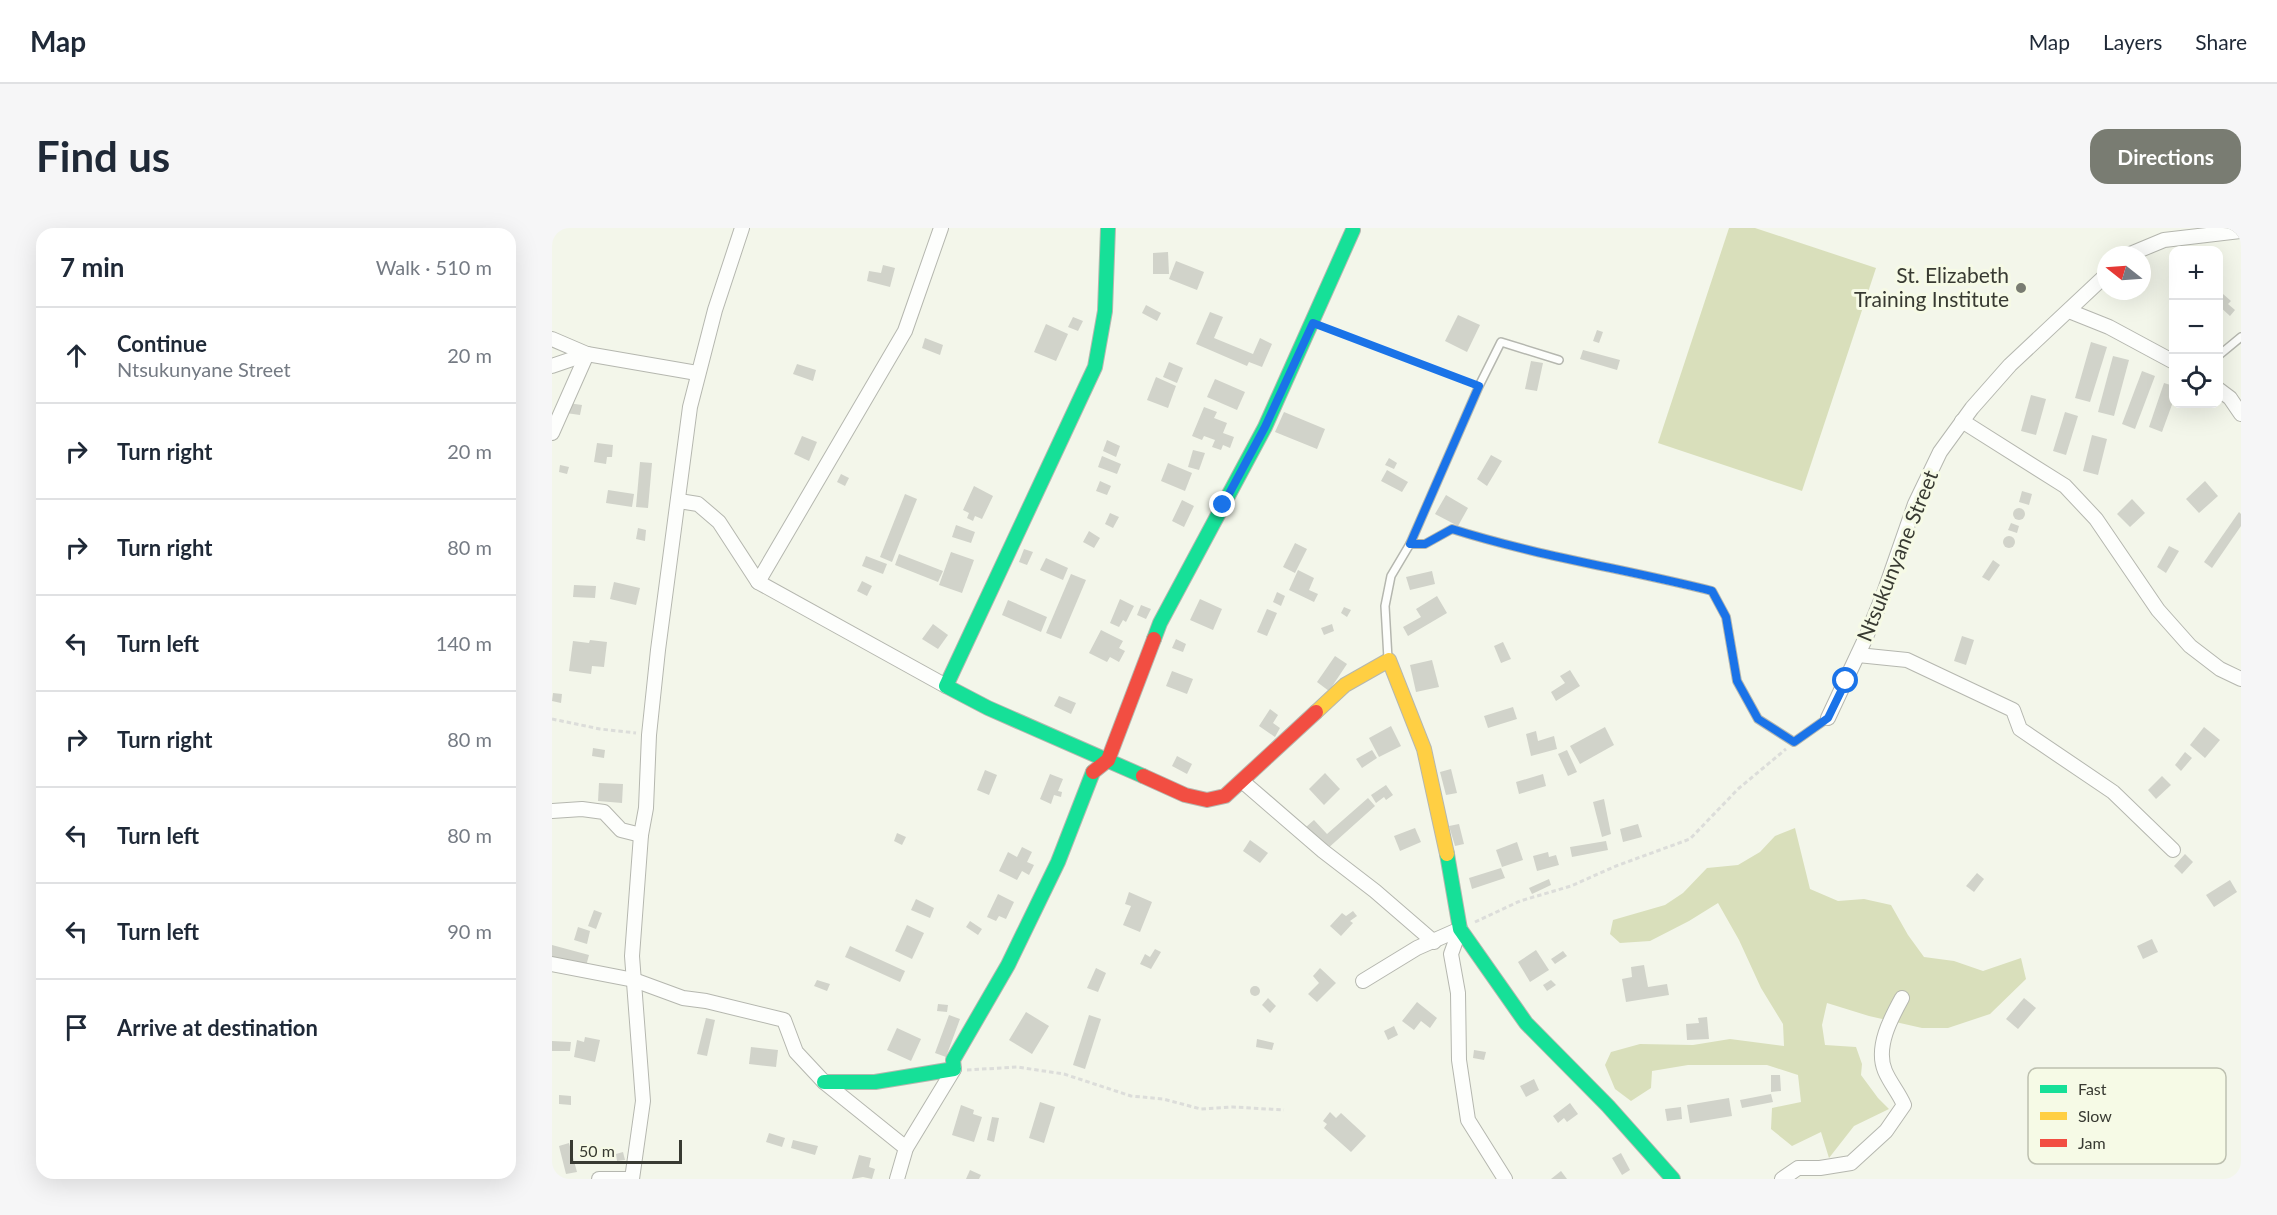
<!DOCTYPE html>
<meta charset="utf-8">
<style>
body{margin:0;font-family:Lato,sans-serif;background:#f6f6f7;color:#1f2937}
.controls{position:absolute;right:18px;top:18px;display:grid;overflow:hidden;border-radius:12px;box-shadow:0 6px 24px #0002}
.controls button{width:54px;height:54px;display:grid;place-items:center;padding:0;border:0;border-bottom:2px solid #e0e1e3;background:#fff;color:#1f2937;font:30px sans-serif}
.compass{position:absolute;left:1545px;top:18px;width:54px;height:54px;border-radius:50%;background:#fff;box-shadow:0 6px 24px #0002;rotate:287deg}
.scale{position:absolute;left:18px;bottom:15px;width:112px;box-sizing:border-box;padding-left:6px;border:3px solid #383a32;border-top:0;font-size:16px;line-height:21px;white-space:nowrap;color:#383a32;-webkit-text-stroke:4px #f6fae6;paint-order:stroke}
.stop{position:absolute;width:18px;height:18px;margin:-14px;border:4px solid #1a73e8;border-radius:50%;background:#fff}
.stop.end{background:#1a73e8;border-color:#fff;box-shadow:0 2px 6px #0008}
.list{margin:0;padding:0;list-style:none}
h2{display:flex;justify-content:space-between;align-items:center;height:78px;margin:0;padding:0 24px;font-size:26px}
h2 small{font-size:20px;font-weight:400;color:#747a83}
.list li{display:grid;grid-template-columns:39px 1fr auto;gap:18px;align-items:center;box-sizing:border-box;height:96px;padding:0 24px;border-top:2px solid #e0e1e3}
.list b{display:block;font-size:22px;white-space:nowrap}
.list p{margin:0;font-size:20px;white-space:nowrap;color:#747a83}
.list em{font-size:20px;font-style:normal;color:#747a83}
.icon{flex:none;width:33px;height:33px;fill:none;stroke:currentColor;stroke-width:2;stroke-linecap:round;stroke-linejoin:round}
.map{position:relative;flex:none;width:1689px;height:951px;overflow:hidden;border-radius:18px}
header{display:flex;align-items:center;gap:36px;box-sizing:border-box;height:84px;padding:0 30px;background:#fff;border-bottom:2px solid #e0e1e3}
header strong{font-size:28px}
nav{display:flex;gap:33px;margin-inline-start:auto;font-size:21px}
.intro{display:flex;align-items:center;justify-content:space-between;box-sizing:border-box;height:144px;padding:0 36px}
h1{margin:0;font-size:42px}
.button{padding:15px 27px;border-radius:18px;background:#797c72;color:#fff;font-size:21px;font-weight:700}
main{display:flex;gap:36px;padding:0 36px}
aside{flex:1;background:#fff;border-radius:18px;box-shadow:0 6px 24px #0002}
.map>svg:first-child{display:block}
.green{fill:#d9dfbb}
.building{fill:#d1d3ca}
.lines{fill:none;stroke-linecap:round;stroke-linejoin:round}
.lane-casing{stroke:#b5b7af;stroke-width:10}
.street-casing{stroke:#b5b7af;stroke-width:16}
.fast-casing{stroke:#b5b7af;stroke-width:16}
.slow-casing{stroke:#b5b7af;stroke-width:16}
.jam-casing{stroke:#b5b7af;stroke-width:16}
.path{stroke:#dcddda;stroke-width:3;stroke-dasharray:4.5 3;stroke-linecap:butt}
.lane{stroke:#fdfefc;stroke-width:7}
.street{stroke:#fdfefc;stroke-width:14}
.fast{stroke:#16e098;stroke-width:14}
.slow{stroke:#ffcf43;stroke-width:14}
.jam{stroke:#f24e42;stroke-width:14}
.route{stroke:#1a73e8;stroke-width:8}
.poi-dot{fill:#797c72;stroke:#f6fae6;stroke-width:2}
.labels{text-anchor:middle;stroke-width:6;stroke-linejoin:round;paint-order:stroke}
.poi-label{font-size:21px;fill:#383a32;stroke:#f6fae6;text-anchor:end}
.street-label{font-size:21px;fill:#383a32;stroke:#f6fae6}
.key{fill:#f6fae6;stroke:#bdc0b0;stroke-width:1.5}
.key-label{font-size:16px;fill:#383a32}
</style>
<header>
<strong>Map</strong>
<nav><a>Map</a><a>Layers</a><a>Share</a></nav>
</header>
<div class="intro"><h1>Find us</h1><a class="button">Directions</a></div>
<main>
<aside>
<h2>7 min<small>Walk · 510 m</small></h2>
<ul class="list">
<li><svg class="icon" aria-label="ahead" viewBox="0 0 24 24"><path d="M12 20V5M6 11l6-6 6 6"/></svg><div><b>Continue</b><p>Ntsukunyane Street</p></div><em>20 m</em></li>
<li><svg class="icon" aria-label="right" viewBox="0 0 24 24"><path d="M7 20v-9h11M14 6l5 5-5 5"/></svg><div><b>Turn right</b></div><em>20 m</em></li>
<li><svg class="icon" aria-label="right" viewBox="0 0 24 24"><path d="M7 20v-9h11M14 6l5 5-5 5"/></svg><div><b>Turn right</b></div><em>80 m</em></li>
<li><svg class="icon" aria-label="left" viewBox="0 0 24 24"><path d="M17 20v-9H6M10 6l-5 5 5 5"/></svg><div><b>Turn left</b></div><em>140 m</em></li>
<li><svg class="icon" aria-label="right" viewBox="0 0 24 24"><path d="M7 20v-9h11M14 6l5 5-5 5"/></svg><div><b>Turn right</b></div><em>80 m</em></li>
<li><svg class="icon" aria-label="left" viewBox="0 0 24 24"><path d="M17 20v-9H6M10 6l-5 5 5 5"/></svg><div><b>Turn left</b></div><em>80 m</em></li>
<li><svg class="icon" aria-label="left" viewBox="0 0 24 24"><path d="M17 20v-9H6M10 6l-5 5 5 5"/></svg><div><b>Turn left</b></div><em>90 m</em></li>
<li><svg class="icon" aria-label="arrive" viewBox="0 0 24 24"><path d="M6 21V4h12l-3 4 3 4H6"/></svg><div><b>Arrive at destination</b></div></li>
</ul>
</aside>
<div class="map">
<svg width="1689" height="951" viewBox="0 0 1689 951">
<rect width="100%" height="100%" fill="#f3f6ea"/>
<g class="green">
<polygon points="1177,0 1203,0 1324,40 1250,263 1106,215"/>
<polygon points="1243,600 1258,661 1286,673 1312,671 1339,677 1356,707 1372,729 1402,733 1431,743 1469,730 1474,751 1438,786 1396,800 1370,800 1317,788 1275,775 1270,797 1273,817 1304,819 1310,836 1309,847 1326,870 1337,881 1302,898 1277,930 1269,904 1240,918 1219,901 1220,880 1249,874 1246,847 1215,837 1136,837 1100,843 1099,860 1079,873 1063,861 1053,837 1059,824 1088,816 1141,817 1178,811 1232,818 1231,796 1209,760 1187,712 1166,675 1137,693 1098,713 1068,715 1058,706 1061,692 1113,677 1131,665 1155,640 1186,637 1208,624 1223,608"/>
</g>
<g class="building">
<polygon points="616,24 617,46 601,46 601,25"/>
<polygon points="624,33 652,44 645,62 617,51"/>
<polygon points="331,37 343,40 338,59 315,53 317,43 329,45"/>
<polygon points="1671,66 1679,73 1676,76 1683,82 1678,88 1666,77 1666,71"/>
<polygon points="594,77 609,85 605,93 590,85"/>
<polygon points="658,84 671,89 662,110 701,126 708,110 720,116 710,139 697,134 695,138 644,116"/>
<polygon points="906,87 928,97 915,124 893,113"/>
<polygon points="521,89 531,93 526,103 516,99"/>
<polygon points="494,96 516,106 504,133 482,124"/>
<polygon points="1045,102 1051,104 1047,115 1041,113"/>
<polygon points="373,110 391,117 388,127 370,120"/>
<polygon points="1539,114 1555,119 1538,174 1523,170"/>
<polygon points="1031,122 1068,132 1065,142 1028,131"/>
<polygon points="1561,128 1577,132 1562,188 1546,184"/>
<polygon points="979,133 991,135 985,163 973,161"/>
<polygon points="617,134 631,140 625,155 611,149"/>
<polygon points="245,136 264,142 261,153 241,146"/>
<polygon points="1590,143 1603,148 1583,201 1570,196"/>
<polygon points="604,149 624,158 616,180 595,172"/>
<polygon points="663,151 693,164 685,182 655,169"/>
<polygon points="1612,155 1622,158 1622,171 1610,204 1597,199"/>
<polygon points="1479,167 1494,171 1484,207 1469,203"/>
<polygon points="16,175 30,177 28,187 14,185"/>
<polygon points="652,179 665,184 662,190 675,195 671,205 682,209 678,220 671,217 669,222 660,219 663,212 652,208 650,212 640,208"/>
<polygon points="732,184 773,201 765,221 723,204"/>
<polygon points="1513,184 1526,188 1514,227 1501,223"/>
<polygon points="1540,207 1555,211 1546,247 1531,243"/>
<polygon points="250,208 265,214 257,233 242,226"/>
<polygon points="555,212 568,218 564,229 551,223"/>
<polygon points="45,215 61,217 60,229 55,229 54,236 42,234"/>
<polygon points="641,222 653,225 647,242 636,239"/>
<polygon points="939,227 950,233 935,258 925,251"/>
<polygon points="550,228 569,236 565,246 546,239"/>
<polygon points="837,230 845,235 842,241 833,237"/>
<polygon points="88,234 100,235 96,280 84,279"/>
<polygon points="616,235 640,245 633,263 609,253"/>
<polygon points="8,237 17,239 15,246 7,244"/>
<polygon points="835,242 856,254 850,264 829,253"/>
<polygon points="289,246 297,250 293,258 285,254"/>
<polygon points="548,253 559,258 555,267 544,263"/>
<polygon points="1653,253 1666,268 1647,285 1634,271"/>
<polygon points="422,258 441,268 430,291 423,288 421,293 415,290 417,285 411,282"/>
<polygon points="56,262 82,266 80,279 54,275"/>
<polygon points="1470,263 1480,266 1477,277 1467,274"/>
<polygon points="353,266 365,271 340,334 328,329"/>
<polygon points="894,267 916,280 906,298 883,286"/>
<polygon points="1580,271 1593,285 1578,299 1565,286"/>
<polygon points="630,272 642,278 632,299 620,293"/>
<circle cx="1467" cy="286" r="6"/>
<polygon points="1687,284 1689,286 1689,298 1660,340 1652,334"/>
<polygon points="558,285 567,289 561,300 553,296"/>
<polygon points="1459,295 1467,298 1465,305 1456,302"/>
<polygon points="404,297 423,304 419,315 400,309"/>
<polygon points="86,300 94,302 93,313 84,311"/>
<polygon points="537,303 548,310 542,320 531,314"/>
<circle cx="1457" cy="314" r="6"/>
<polygon points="743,315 755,321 743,345 731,339"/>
<polygon points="1617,318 1627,323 1614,345 1605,339"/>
<polygon points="472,321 481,324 475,337 467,334"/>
<polygon points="399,324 422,332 410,365 387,357"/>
<polygon points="347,326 391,343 386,354 343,337"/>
<polygon points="314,328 335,336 331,346 310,338"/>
<polygon points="494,330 516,340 511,352 488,342"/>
<polygon points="1441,332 1448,337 1437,353 1430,349"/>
<polygon points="746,342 762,350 757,362 766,366 762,374 737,362"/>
<polygon points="880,343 883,356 858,362 854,349"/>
<polygon points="519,346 534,352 509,411 494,405"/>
<polygon points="310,353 320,358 315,368 305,363"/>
<polygon points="62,354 88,360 84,377 58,371"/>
<polygon points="22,357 44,358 43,370 21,369"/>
<polygon points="725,364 733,368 729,378 721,374"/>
<polygon points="885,368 895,385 856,408 851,399 869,389 864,381"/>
<polygon points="568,371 582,378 574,394 571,392 567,399 558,395"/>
<polygon points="648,371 670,381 661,402 638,392"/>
<polygon points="456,372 495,389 489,404 450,387"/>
<polygon points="589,377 599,381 594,391 585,387"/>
<polygon points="792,379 799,382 795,389 789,385"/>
<polygon points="715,381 725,385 715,408 705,404"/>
<polygon points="381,396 396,407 386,421 370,411"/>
<polygon points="780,396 782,403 772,407 769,400"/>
<polygon points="549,402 571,413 567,420 573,423 567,434 558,429 555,434 537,425"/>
<polygon points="1410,408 1422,412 1414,437 1402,433"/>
<polygon points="624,411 634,416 631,424 620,420"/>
<polygon points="38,412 55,414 52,439 40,438 39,446 17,443 21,413 37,415"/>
<polygon points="951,414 959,431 949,435 942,418"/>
<polygon points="783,428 795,436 777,463 765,454"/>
<polygon points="880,432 887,459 864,464 858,437"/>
<polygon points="1018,442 1028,458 1004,473 999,464 1013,455 1008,448"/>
<polygon points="620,443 641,451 635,466 614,458"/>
<polygon points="1,465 10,466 9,475 0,473"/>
<polygon points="507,468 524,475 519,486 502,478"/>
<polygon points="961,479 965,491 936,500 932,488"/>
<polygon points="718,481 726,487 721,495 728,500 723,509 707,498"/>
<polygon points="839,498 849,518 827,529 817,510"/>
<polygon points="1053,499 1062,517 1028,536 1018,518"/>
<polygon points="1652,499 1668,512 1653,530 1638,517"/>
<polygon points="984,503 986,513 1002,508 1005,521 979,528 974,506"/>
<polygon points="41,520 53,522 52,530 40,528"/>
<polygon points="820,522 825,530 810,540 804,531"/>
<polygon points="1015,522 1025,544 1016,548 1006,526"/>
<polygon points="1633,524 1640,530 1629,543 1623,537"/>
<polygon points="625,528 640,536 635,546 620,538"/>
<polygon points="899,541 905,565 894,567 888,544"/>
<polygon points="433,542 445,547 437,567 425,562"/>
<polygon points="773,545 788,561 772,577 757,561"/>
<polygon points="498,546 511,551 506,563 510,564 509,569 502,567 499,576 488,571"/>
<polygon points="991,546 994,558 967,566 964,554"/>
<polygon points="1610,548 1619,557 1604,571 1596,562"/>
<polygon points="47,555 71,556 70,575 46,573"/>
<polygon points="834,557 841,567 834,572 832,569 824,575 819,567"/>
<polygon points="816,570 823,578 774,622 754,599 762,592 775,606"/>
<polygon points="1052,571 1059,606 1050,609 1041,574"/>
<polygon points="907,596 912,616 903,618 897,598"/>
<polygon points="1086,596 1090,609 1071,614 1068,601"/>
<polygon points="863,600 869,614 848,623 842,608"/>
<polygon points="345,605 354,609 350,617 342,613"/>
<polygon points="698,612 716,625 708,635 691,623"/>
<polygon points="1054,613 1056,622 1020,629 1018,619"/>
<polygon points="965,614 971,632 950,639 944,622"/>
<polygon points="470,619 480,624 475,634 482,637 477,647 470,643 465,652 447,643 456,624 465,629"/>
<polygon points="996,624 997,629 1004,627 1007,637 985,643 981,628"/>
<polygon points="1633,626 1641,634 1630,646 1622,638"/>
<polygon points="949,640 953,650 920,661 917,650"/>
<polygon points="1425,645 1432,651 1422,664 1414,658"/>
<polygon points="997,651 999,657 980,666 977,660"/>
<polygon points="1678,652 1685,664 1662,679 1654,667"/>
<polygon points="577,664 600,674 588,704 571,697 579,678 573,676"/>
<polygon points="446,666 462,674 454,691 447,688 444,693 435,689"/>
<polygon points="364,671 382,680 378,690 359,682"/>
<polygon points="42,682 50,685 44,701 36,698"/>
<polygon points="801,683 805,688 798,693 801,695 789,708 778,698 790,685 794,688"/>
<polygon points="418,693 430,701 426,707 414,699"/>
<polygon points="355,697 372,705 360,731 343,723"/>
<polygon points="26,699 38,703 35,716 22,712"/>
<polygon points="1600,711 1606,724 1591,731 1585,718"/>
<polygon points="0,717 37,727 34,738 0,729"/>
<polygon points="298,718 353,743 348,754 293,729"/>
<polygon points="603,721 609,724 599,741 588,736 593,726 598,729"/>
<polygon points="984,722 997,742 978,754 966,734"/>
<polygon points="1011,723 1015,728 1003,736 999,731"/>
<polygon points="1092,737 1096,759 1115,756 1117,767 1074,774 1070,751 1080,749 1079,739"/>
<polygon points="544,740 554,745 546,764 535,760"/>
<polygon points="768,740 784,755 765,774 756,766 767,755 761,748"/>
<polygon points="265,752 278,756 275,763 262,758"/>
<polygon points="999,752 1004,757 995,763 991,757"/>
<circle cx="703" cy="763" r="5"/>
<polygon points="716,770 724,778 718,785 710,777"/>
<polygon points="1472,770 1484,780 1466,801 1454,791"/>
<polygon points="865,774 885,790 878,800 869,793 862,802 850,793"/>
<polygon points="386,776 396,777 395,784 385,783"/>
<polygon points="474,784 497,798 480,826 457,812"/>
<polygon points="397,787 408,791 394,829 383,825"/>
<polygon points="537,787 549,791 533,841 521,837"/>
<polygon points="1155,789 1157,811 1135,812 1134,796 1147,795 1146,790"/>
<polygon points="154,790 163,792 155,828 145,826"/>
<polygon points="842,798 846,807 836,812 832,803"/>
<polygon points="345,800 369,811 359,833 335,822"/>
<polygon points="33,809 48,812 43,834 22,829 25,812 32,814"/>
<polygon points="705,811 722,815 720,822 704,819"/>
<polygon points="0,813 19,814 18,823 0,823"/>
<polygon points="199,819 226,822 224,839 197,836"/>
<polygon points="922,822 934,824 932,832 921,830"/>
<polygon points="1219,847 1228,847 1229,863 1219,864"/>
<polygon points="982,851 987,862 974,869 968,858"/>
<polygon points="1219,866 1221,874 1190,880 1188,872"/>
<polygon points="7,867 19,868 19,877 7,876"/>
<polygon points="1177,870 1180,888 1138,895 1135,877"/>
<polygon points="488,874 503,879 492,915 477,910"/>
<polygon points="1018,875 1026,886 1015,894 1012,890 1006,895 1001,888"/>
<polygon points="409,877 422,882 421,886 430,889 422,914 400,907"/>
<polygon points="1129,879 1130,891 1115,893 1113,881"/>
<polygon points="778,884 784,890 789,885 814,908 799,924 772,900 775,896 771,893"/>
<polygon points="440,889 447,890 442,914 435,912"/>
<polygon points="217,905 233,910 230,919 214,914"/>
<polygon points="241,912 266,918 263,927 239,920"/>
<polygon points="17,915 25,944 14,946 7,918"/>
<polygon points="71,924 73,932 65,933 64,926"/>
<polygon points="1069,925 1078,942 1070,947 1060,930"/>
<polygon points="307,927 319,930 317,939 323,941 320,951 311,949 300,951"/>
<polygon points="418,942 429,947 427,951 414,951"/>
<polygon points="1009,943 1015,951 999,951"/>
</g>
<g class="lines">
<defs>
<g id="lane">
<polyline points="1666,128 1689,109"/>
<path d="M858,316h15l27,-15c85,27 173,40 260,62l14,26 11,64 21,38 36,23 34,-24"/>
<polyline points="836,431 833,378 839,348 858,316 927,158 949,114 1007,132"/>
</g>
<g id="street">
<polyline points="1576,27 1612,12 1689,3"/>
<polyline points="1517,83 1557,99 1622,134"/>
<polyline points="0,111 35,126 145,145"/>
<polyline points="0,138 35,126"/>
<polyline points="1666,161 1678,170 1689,186"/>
<polyline points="1410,193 1513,258 1544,291 1606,382 1638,418 1668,441 1689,451"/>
<polyline points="0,205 35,126"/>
<polyline points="127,273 146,276 167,294 206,354 394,458"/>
<polyline points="206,354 353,103 389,0"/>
<polyline points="1306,427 1355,432 1461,482 1468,501 1561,564 1621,622"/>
<polyline points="1276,490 1314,409 1332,365 1363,276 1388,224 1420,180 1458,137 1554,47"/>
<polyline points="690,553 771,623 823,663 882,714"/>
<polyline points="0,583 30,581 52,584 69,602 89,607"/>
<polyline points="908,701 899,726 906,765 907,832 916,892 953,951"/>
<polyline points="0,736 82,752 131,770 154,773 232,792 244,824 272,854 354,920"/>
<polyline points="811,753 865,720 908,701"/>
<polyline points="47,951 80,951"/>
<polyline points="80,951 91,873 80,728 89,607 94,580 97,507 106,422 138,179 163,82 190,0"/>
<polyline points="345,951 354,920 402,841"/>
<path d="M1230,951l16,-11h22l31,-5 35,-32 18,-26c-5,-12 -14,-22 -19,-34 -10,-24 6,-53 17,-73"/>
</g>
<g id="fast">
<polyline points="556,0 553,83 543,139 394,458 436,480 591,548"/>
<polyline points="602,411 608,395 713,199 801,2"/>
<polyline points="895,626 908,701 974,795 1056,878 1121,951"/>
<polyline points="272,854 323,854 402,841 401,832 456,737 506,634 541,544"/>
</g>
<polyline id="slow" points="764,484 793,457 837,432 872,521 895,626"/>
<g id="jam">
<polyline points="541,544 556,532 602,411"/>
<polyline points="591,548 633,567 655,572 673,568 764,484"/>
</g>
</defs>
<use href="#lane" class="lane-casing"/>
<use href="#street" class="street-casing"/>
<use href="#fast" class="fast-casing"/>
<use href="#slow" class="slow-casing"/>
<use href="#jam" class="jam-casing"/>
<g class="path">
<polyline points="774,101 919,155"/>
<polyline points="0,491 48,501 84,505"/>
<polyline points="923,694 968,673 1019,658 1064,638 1138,611 1186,561 1234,521"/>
<polyline points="415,842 465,839 512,846 579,868 611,871 649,881 681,879 732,882"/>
</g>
<use href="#lane" class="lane"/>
<use href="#street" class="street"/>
<use href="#fast" class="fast"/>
<use href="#slow" class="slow"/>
<use href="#jam" class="jam"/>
</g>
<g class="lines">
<path class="route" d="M671,277l42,-78 48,-104 166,63 -69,158h15l27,-15c85,27 173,40 260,62l14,26 11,64 21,38 36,23 34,-24 18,-37"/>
</g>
<circle class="poi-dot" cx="1469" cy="60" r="6"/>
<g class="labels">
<g class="poi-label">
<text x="1457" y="55">St. Elizabeth<tspan x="1457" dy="24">Training Institute</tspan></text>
</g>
<g class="street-label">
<text transform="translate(1346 328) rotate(-68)" y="7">Ntsukunyane Street</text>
</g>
</g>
<rect x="1476" y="840" width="198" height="96" rx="9" class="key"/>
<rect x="1488" y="857" width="27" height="8" fill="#16e098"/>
<rect x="1488" y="884" width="27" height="8" fill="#ffcf43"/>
<rect x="1488" y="911" width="27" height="8" fill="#f24e42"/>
<g class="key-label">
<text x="1526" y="867">Fast</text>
<text x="1526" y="894">Slow</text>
<text x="1526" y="921">Jam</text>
</g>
</svg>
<div class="controls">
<button>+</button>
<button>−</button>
<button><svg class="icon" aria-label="locate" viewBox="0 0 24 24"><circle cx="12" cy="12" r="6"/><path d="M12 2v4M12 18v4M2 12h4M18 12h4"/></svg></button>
</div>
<svg class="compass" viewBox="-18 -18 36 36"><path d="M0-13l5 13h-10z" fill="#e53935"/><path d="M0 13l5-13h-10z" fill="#747a83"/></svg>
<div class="scale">50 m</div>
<div class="stop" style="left:1294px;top:453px"></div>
<div class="stop end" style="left:671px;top:277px"></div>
</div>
</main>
